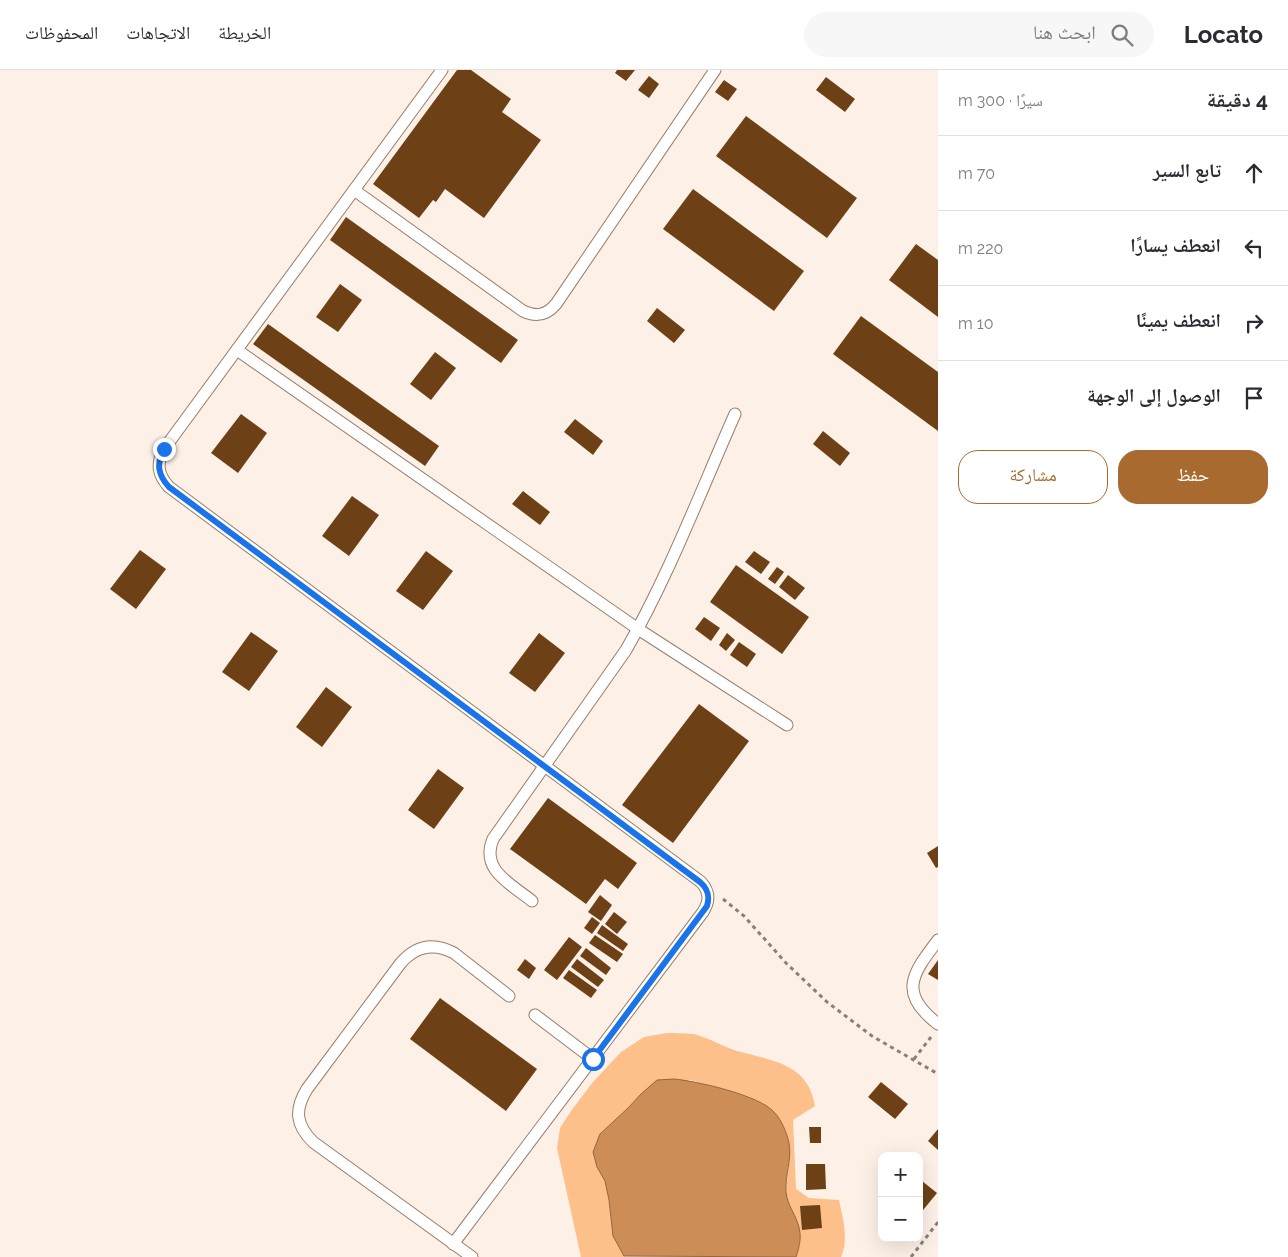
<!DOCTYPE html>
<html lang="ar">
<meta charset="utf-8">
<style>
body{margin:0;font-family:Raleway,"Noto Naskh Arabic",sans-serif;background:#f7f7f7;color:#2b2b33;direction:rtl}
.controls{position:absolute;right:15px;bottom:15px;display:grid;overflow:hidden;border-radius:10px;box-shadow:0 5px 20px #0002}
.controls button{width:45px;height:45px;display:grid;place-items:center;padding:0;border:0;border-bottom:1px solid #e1e1e2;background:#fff;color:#2b2b33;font:25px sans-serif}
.stop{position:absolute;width:15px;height:15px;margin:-11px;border:4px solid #1a73e8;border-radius:50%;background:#fff}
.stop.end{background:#1a73e8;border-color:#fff;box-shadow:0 1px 5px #0008}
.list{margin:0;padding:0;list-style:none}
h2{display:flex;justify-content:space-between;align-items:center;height:65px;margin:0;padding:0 20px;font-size:21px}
h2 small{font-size:16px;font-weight:400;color:#7c7c81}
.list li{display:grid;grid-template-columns:32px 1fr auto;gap:15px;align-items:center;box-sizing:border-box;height:75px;padding:0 20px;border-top:1px solid #e1e1e2}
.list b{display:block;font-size:19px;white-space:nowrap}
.list em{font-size:16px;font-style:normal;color:#7c7c81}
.actions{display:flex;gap:10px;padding:15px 20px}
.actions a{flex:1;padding:11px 0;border:1px solid #a86a2f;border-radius:20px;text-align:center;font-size:18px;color:#a86a2f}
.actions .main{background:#a86a2f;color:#fff}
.icon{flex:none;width:28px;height:28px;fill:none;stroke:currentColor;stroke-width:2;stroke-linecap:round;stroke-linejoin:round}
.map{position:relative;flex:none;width:938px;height:1187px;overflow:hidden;direction:ltr}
header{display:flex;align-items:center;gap:30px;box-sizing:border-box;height:70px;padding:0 25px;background:#fff;border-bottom:1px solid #e1e1e2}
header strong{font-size:24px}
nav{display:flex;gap:28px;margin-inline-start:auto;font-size:18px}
.search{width:350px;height:45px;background:#f7f7f7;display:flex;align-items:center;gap:12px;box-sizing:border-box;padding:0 18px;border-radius:28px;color:#7c7c81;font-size:19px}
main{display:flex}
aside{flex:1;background:#fff}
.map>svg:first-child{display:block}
.green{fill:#fec08b}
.water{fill:#cc8e56;stroke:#94663d}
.building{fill:#6d4115}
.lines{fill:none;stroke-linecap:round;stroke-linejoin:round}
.service-casing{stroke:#987e69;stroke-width:13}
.path{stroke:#8b8079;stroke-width:3;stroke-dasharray:4 4;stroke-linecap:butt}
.service{stroke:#fff;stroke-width:11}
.route{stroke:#1a73e8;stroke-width:6}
</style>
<header>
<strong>Locato</strong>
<div class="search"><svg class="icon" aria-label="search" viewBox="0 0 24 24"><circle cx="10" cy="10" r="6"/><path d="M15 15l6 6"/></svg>ابحث هنا</div>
<nav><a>الخريطة</a><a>الاتجاهات</a><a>المحفوظات</a></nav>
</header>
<main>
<aside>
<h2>4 دقيقة<small>سيرًا · 300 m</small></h2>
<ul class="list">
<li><svg class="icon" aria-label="ahead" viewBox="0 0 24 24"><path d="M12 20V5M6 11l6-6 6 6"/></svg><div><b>تابع السير</b></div><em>70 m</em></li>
<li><svg class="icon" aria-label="left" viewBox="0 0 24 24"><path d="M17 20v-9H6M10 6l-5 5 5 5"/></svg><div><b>انعطف يسارًا</b></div><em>220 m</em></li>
<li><svg class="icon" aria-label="right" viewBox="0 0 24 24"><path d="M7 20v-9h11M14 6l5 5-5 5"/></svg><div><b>انعطف يمينًا</b></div><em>10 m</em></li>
<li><svg class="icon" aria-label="arrive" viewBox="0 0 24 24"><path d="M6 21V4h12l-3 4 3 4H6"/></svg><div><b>الوصول إلى الوجهة</b></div></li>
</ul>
<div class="actions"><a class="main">حفظ</a><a>مشاركة</a></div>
</aside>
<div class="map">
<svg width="938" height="1187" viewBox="0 0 938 1187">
<rect width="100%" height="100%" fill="#fcf0e7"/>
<path class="green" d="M667,963c9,0 18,0 27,1 15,4 28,12 43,17 35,10 71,12 78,55l-22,14 3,69 13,9 30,2c4,19 10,39 2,57h-45l4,-12 -2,-21 -9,-16 -3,-17 3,-24 -7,-42 -8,-14 -16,-9 -25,-10 -43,-12 -49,14 -13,14 -28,26 -3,33 8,14 4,19 4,36 12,21h-44l-24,-109 3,-20 11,-17 22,-29 28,-30 23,-15z"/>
<path class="water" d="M674,1009c22,2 85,16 100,33 7,7 13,21 15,31 3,16 -4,33 -3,49 2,15 8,19 12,32 4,11 2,22 -2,33l-172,-1 -11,-20 -4,-36 -4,-19 -8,-14 -4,-15 7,-18 28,-26 13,-14 16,-14z"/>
<g class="building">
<polygon points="457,0 471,0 511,29 502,42 541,70 484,148 445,119 436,132 433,130 419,148 373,114"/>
<polygon points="617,0 635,0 626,11 615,3"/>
<polygon points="649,6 659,14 649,28 638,20"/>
<polygon points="826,7 855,29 845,42 816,20"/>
<polygon points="724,10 737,19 728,31 715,22"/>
<polygon points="746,46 857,128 827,168 716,86"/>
<polygon points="693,119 804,201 774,241 663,159"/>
<polygon points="346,147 518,270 501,293 330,170"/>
<polygon points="916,174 938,190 938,247 889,210"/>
<polygon points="340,214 362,230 338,262 316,247"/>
<polygon points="657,238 685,260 674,273 647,251"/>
<polygon points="861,246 938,302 938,361 833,284"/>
<polygon points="268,254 439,376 425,396 253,274"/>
<polygon points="435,282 456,298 431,330 410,314"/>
<polygon points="241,344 267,363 238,403 211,383"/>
<polygon points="575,349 603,371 593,385 564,362"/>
<polygon points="823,361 850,383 840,396 813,374"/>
<polygon points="523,421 550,442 540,455 512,434"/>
<polygon points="352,426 379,445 349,486 322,466"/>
<polygon points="140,480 166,499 136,539 110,519"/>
<polygon points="426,481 453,501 423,540 396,521"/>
<polygon points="754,481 770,492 761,504 745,492"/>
<polygon points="736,495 809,547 782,584 710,532"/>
<polygon points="777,497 784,502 775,514 768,509"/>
<polygon points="788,505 805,518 795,530 779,517"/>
<polygon points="704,547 720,558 711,571 695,559"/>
<polygon points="251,562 278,581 249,621 222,602"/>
<polygon points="539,563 565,583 535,622 509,603"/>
<polygon points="727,563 735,570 726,581 719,575"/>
<polygon points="739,572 756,584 747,597 730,585"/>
<polygon points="326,617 352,637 322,677 296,657"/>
<polygon points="699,634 749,671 673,773 622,735"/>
<polygon points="438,699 464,718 434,759 408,740"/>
<polygon points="548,728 637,793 618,819 605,809 586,834 510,779"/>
<polygon points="938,776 938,797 936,798 927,783"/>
<polygon points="600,825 612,835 601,851 588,842"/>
<polygon points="614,842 627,852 617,864 605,854"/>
<polygon points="592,847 600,853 592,864 584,858"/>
<polygon points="602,855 628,874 623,881 597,863"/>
<polygon points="595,865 623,884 617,892 589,873"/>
<polygon points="569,867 582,877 557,910 544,900"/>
<polygon points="586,878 611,898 606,905 580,886"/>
<polygon points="525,889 536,898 529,909 517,900"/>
<polygon points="577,889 604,910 598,917 571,897"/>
<polygon points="938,890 938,910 928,904"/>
<polygon points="569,900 597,920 591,928 563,908"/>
<polygon points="440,928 537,999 506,1041 410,969"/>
<polygon points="881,1012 908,1034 895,1049 868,1027"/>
<polygon points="809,1057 821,1057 821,1073 810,1073"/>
<polygon points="938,1059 938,1080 928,1071"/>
<polygon points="806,1094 825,1094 826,1119 806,1120"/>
<polygon points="922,1111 937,1123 919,1145 919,1114"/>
<polygon points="820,1135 822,1158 802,1160 800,1136"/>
</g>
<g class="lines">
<defs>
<g id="service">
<path d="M442,0l-278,379c-8,15 -6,26 5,38l532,395c9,10 9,19 2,30l-250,332"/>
<path d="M354,120l169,121c13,6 23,5 33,-7l159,-234"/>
<polyline points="237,280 638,559 787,655"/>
<path d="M532,831c-21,-17 -52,-31 -39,-62l133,-189c43,-75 74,-157 109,-236"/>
<path d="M938,870c-25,33 -41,53 0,84"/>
<polyline points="535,945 593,989"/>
<path d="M472,1187l-159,-115c-17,-17 -19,-32 -6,-53l93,-125c15,-18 33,-22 54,-11l55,43"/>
</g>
</defs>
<use href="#service" class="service-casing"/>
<g class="path">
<polyline points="723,829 744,846 786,893 827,932 872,966 938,1004"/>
<polyline points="914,989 931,967"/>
<polyline points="911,1187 938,1152"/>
</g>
<use href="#service" class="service"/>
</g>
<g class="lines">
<path class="route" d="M164,379c-8,15 -6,26 5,38l531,395c8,7 10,14 7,24l-114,153"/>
</g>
</svg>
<div class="controls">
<button>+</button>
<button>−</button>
</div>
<div class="stop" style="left:593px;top:989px"></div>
<div class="stop end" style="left:164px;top:379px"></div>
</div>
</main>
